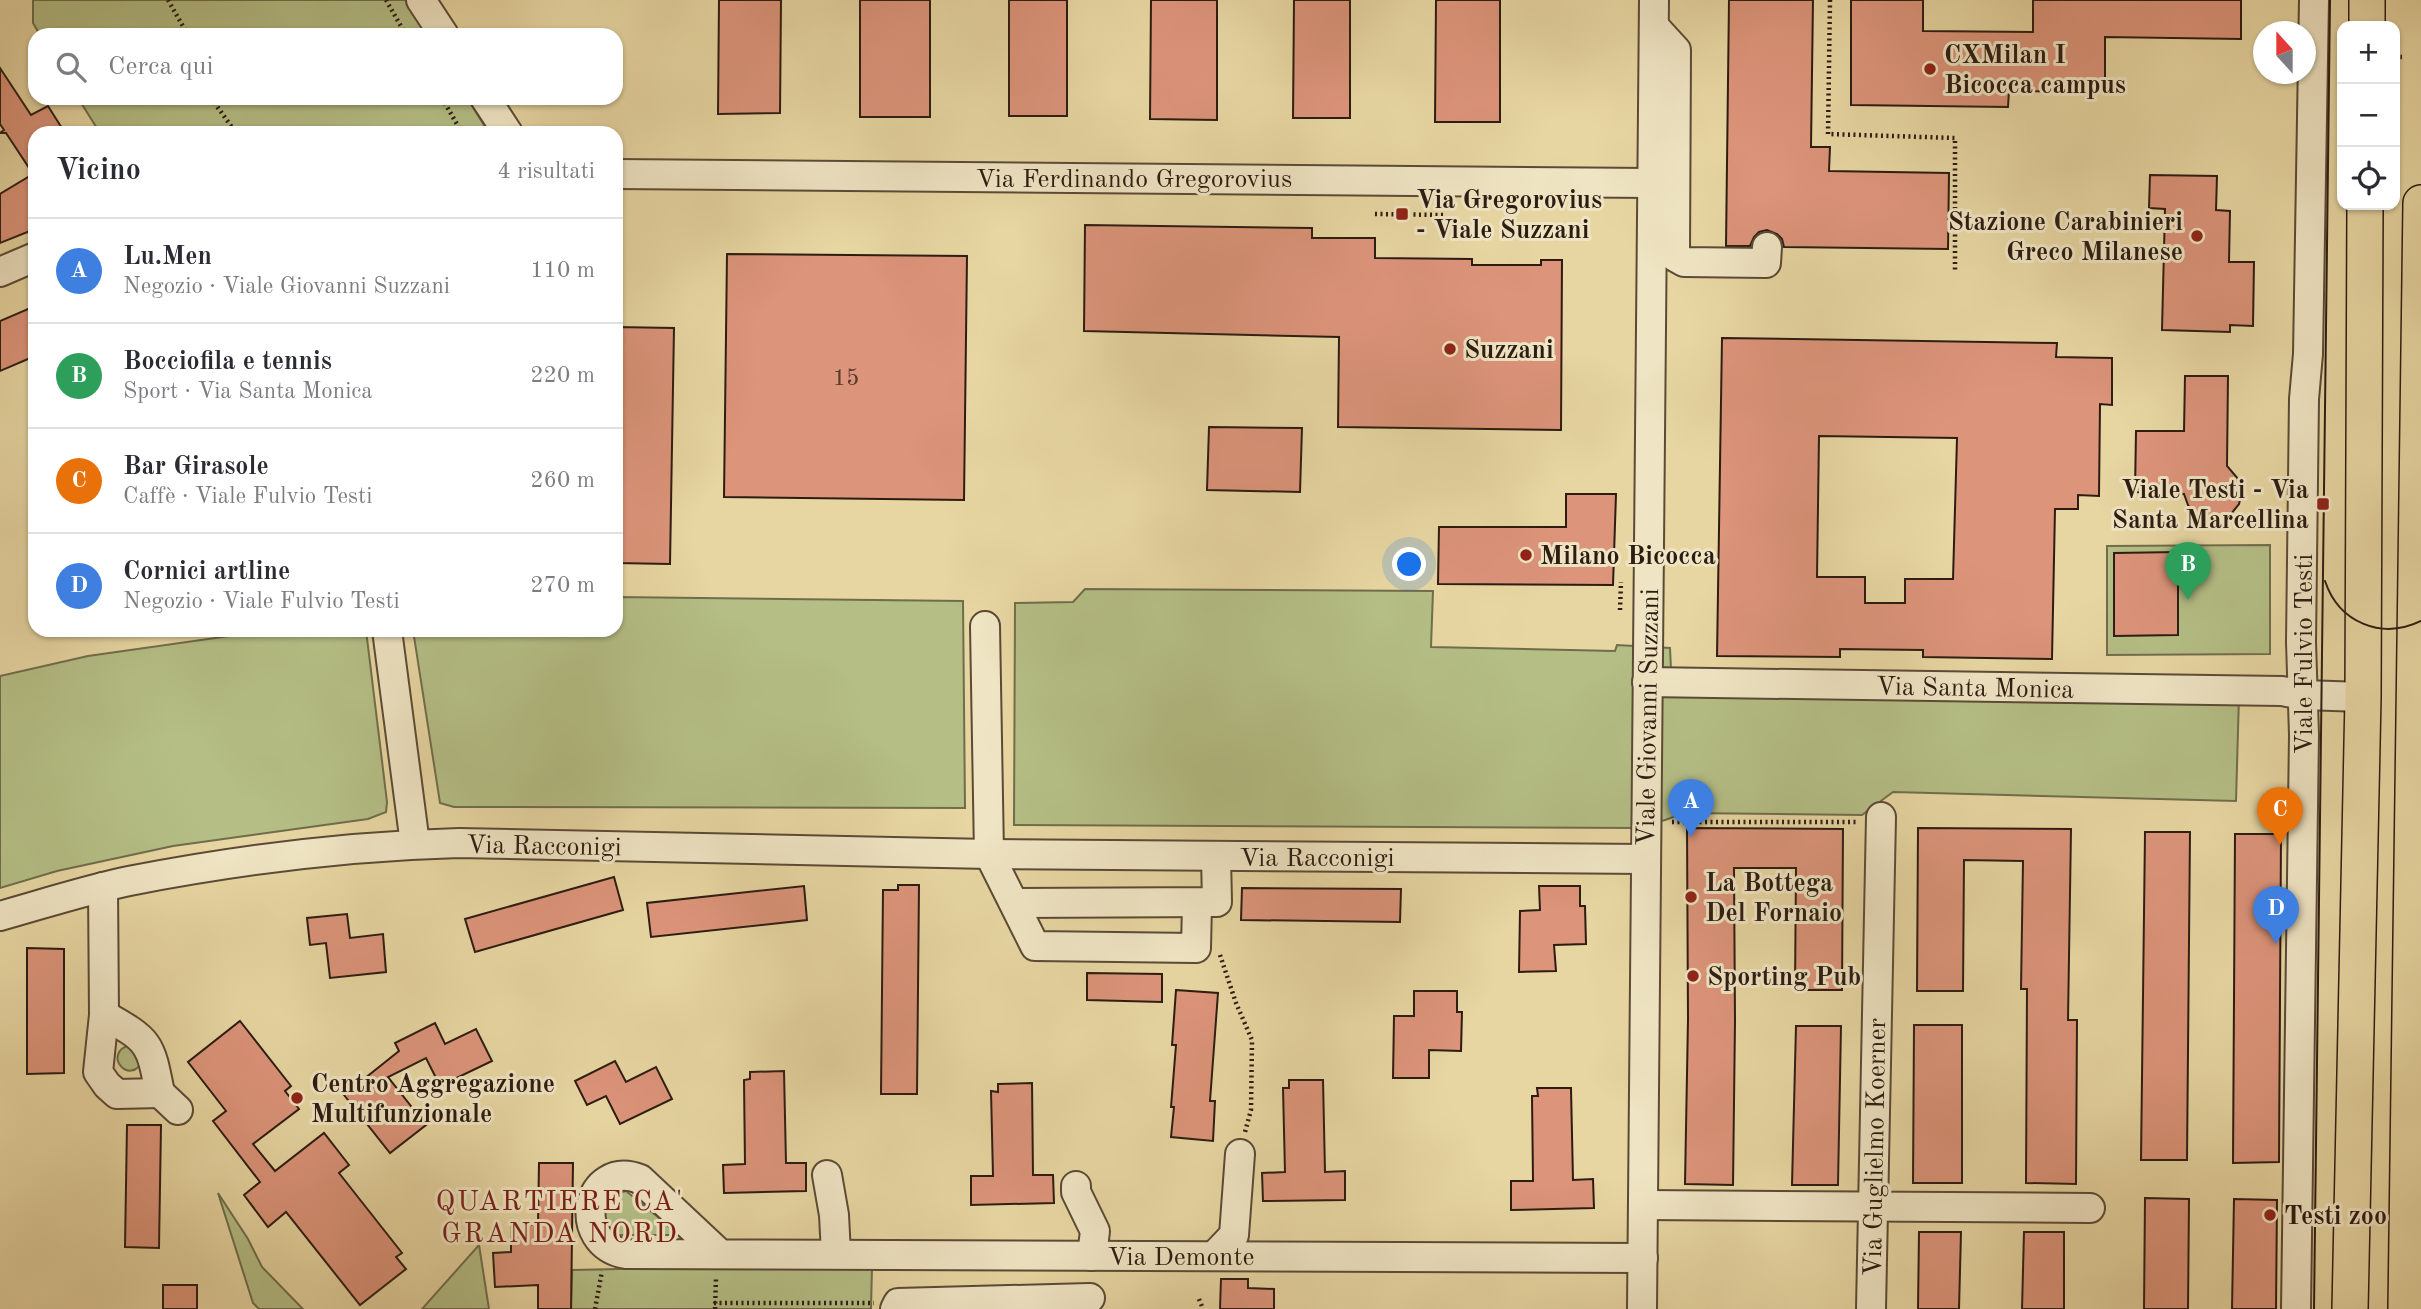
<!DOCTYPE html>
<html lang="it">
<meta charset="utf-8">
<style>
body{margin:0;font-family:"Old Standard TT",serif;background:#f2f2f3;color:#2b2b33}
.controls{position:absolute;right:21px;top:21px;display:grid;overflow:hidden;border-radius:14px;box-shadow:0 2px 5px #0004}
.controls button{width:63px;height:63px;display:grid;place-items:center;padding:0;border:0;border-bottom:2px solid #e1e1e2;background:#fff;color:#2b2b33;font:35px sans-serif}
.compass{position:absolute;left:2253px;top:21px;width:63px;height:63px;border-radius:50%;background:#fff;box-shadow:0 2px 5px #0004;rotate:339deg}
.you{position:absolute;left:1410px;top:565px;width:24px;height:24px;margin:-18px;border:5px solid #fff;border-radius:50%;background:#1a73e8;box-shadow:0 0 0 10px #1a73e833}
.badge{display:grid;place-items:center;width:46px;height:46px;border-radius:50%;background:#db2777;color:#fff;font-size:23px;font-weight:700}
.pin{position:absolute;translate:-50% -58px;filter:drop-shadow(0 2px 4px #0008)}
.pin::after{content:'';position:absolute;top:37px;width:24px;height:21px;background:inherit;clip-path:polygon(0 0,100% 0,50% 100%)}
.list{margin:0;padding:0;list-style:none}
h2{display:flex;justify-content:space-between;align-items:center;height:91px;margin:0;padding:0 28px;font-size:30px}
h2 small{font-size:23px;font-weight:400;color:#7c7c81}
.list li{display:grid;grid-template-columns:46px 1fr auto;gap:21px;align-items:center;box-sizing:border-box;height:105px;padding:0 28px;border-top:2px solid #e1e1e2}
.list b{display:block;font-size:26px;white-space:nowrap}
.list p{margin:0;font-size:23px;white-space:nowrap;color:#7c7c81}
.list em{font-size:23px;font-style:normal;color:#7c7c81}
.icon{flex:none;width:38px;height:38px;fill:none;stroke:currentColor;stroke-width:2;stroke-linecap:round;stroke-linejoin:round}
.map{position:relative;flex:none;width:2421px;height:1309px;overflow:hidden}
.search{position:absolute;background:#fff;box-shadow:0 2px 5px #0004;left:28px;top:28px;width:595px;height:77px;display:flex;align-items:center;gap:18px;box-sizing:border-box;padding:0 24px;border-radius:21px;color:#7c7c81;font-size:26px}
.panel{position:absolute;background:#fff;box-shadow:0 2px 5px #0004;left:28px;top:126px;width:595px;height:511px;border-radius:21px}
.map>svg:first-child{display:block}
.green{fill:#b4be85;stroke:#706d4c;stroke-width:2}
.building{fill:#dc947a;stroke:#2c1c12;stroke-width:2;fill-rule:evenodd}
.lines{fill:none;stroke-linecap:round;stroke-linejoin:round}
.minor-casing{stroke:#5b4a36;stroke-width:32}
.major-casing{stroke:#2c1c12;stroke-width:38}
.path{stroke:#2c1c12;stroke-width:4.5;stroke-dasharray:2 3.5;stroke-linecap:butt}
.minor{stroke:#efe4c3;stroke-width:28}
.major{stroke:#e7d6a2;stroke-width:35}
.tram{stroke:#2c1c12;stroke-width:2}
.poi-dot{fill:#8f2418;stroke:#efe4c3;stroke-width:2.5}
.labels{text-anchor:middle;stroke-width:6;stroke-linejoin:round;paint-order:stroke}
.number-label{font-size:23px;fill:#583a2c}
.poi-label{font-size:26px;font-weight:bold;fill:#2c1c12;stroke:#efe4c3;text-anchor:start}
.street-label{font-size:26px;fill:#2c1c12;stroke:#efe4c3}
.neighbourhood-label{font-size:28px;letter-spacing:2px;fill:#7a1f14;stroke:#efe4c3}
</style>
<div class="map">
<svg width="2421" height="1309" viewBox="0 0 2421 1309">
<rect width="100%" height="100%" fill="#e7d6a2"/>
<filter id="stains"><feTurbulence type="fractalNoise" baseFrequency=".00286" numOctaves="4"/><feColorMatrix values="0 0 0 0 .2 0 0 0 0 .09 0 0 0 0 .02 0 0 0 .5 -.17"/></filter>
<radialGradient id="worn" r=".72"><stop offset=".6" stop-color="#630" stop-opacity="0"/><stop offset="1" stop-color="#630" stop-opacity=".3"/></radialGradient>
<g class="green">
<polygon points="33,0 405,0 427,35 40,35 33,23"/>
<polygon points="78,98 467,98 489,133 100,133"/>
<polygon points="2270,545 2270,654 2107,655 2107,546"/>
<polygon points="1085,589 1433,591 1431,647 1615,651 1617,645 1670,648 1671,669 2239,696 2236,801 1893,792 1862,815 1685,813 1642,828 1014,825 1015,603 1073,602"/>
<polygon points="616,597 963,601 965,808 454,807 440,803 413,630 616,630"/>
<polygon points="272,630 366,630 387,802 386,812 368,819 173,846 57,871 0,888 0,676 88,656"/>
<path d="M130,1045l13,15c-13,28 -42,-7 -13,-15z"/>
<polygon points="626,1191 680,1235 618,1235 606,1227 602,1204 611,1195"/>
<polygon points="218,1193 248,1239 262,1267 303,1309 259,1309 253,1303"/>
<polygon points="479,1245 489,1309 422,1309"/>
<polygon points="717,1267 872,1267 871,1309 571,1309 572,1270"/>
</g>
<g class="building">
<polygon points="719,0 781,0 780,113 718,114"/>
<rect x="860" y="0" width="70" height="117"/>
<rect x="1009" y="0" width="58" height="116"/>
<polygon points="1151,0 1217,0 1217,120 1150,119"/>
<polygon points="1294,0 1350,0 1350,118 1293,118"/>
<polygon points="1436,0 1500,0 1500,122 1435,122"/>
<polygon points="1729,0 1813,0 1811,147 1830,147 1829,171 1949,173 1948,249 1784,247 1782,239 1777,234 1767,230 1759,232 1754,237 1750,246 1726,246"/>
<polygon points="1851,0 1923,0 1923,31 2033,32 2033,0 2241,0 2241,39 2105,37 2105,92 2009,91 2008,107 1851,105"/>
<polygon points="0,68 31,115 48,106 65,133 35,133 35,229 0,243 0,194 33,174 6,133 0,133 4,130 0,124"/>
<polygon points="2150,175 2217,176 2216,210 2230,211 2229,262 2254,262 2253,326 2230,325 2230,332 2162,330 2165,209 2149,208"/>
<polygon points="1085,225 1312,228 1312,238 1375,238 1375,258 1472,259 1472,265 1541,265 1541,260 1562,260 1561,430 1338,427 1339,337 1084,331"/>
<polygon points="727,254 967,256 964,500 724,497"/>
<polygon points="35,306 35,356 0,371 0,321"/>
<polygon points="616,327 674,328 670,564 616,563"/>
<path d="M1722,338l335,5 -1,14 56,1v47l-12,-1 -1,92 -21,-1v14h-23l-3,150 -129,-2v-7l-83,-1v8l-123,-1zM1819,436l138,2 -4,141h-48v24h-40v-26h-48z"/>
<polygon points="2185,376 2228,376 2227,466 2239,480 2242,491 2239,504 2231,514 2219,520 2208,520 2196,515 2188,505 2184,494 2135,492 2136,431 2184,431"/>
<polygon points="1209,427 1302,428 1300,492 1207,490"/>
<polygon points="1566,494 1616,494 1613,585 1438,584 1439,527 1566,527"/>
<polygon points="2178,552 2178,635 2114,636 2114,553"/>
<polygon points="1687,828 1843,829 1842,990 1795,990 1796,868 1734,868 1735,1020 1733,1185 1685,1184 1688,1019"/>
<polygon points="1918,828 2071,829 2068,1020 2077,1020 2076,1184 2026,1183 2027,989 2021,989 2023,861 1964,860 1963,991 1917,991"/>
<polygon points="2145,832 2190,832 2187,1160 2141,1160"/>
<polygon points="2235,834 2281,834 2279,1162 2233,1163"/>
<polygon points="614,877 623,910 475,952 465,919"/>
<polygon points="898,885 919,885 917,1094 881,1094 883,890 898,890"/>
<polygon points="804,886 807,920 651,937 647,903"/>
<polygon points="1539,886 1580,886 1580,906 1585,906 1586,944 1554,945 1556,971 1519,972 1520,911 1540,910"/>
<polygon points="1242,888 1401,889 1400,922 1241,920"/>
<polygon points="347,914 350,938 383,934 386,972 330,978 326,943 310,945 307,918"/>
<polygon points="27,948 64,949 64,1073 27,1074"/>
<polygon points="1087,973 1162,974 1162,1002 1087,1000"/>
<polygon points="1176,990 1218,993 1210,1101 1215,1101 1213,1141 1171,1137 1174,1107 1171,1107 1176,1045 1172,1045"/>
<polygon points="1414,991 1457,991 1457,1012 1462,1012 1461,1051 1429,1050 1429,1078 1393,1078 1394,1016 1414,1016"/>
<polygon points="240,1021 291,1086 285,1091 299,1109 253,1144 275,1171 324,1133 349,1165 339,1173 402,1253 396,1257 406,1269 360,1305 286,1212 268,1227 244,1195 260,1182 213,1121 226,1111 188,1062"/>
<polygon points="435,1023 445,1044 476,1029 492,1061 440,1086 426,1058 388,1077 426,1125 390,1153 344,1095 399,1051 395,1043"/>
<polygon points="1914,1025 1962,1025 1962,1183 1913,1183"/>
<polygon points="1796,1026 1841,1026 1838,1185 1792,1185"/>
<polygon points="615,1061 626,1082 656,1067 672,1099 620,1124 606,1096 587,1105 575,1081"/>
<polygon points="784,1071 786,1163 806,1163 806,1191 724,1193 723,1165 745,1164 744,1080 750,1079 750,1072"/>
<polygon points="1289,1080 1323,1080 1325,1172 1345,1171 1345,1200 1263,1201 1262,1173 1285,1172 1283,1088 1289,1088"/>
<polygon points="1032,1083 1033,1175 1053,1175 1054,1203 971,1205 971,1176 993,1176 991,1091 998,1092 998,1084"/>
<polygon points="1537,1088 1571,1088 1573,1180 1593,1179 1594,1208 1511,1210 1511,1181 1533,1181 1532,1096 1538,1096"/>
<polygon points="127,1125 161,1125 159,1248 125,1247"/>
<polygon points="539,1163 573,1163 571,1309 538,1309 538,1285 495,1287 493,1253 511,1252 511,1225 538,1225"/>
<polygon points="2145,1198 2189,1199 2188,1309 2144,1309"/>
<polygon points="2234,1199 2277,1200 2276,1309 2232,1309"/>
<polygon points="1919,1232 1961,1232 1959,1309 1918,1309"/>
<polygon points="2024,1232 2064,1232 2064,1309 2022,1309"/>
<polygon points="1221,1279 1248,1279 1248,1288 1274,1289 1274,1309 1220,1309"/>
<rect x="163" y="1285" width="34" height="24"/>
</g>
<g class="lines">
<defs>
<g id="minor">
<polyline points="421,0 444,35"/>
<polyline points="1654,26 1676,50 1675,257 1684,262 1766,263 1767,247"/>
<polyline points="485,98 508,133"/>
<polyline points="616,174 1651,183"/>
<polyline points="0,272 35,257"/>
<polyline points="985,626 989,854 1035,946 1196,948 1197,904"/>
<polyline points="387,630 415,844"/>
<polyline points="1647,682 2282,691 2303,695 2363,697"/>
<polyline points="103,887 104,1015 98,1072 107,1085 117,1094 160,1093"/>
<polyline points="1014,903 1217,902 1216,857"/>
<path d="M0,916c43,-12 86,-26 129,-35 108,-21 220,-35 330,-38l530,11 657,5"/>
<path d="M104,1015c46,26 46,27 56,78"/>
<polyline points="160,1093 178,1110"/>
<polyline points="827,1175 834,1215 836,1254"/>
<polyline points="1076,1186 1076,1192 1095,1231 1092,1256"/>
<polyline points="1643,1205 2090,1208"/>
<path d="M720,1254l-80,-75c-54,-21 -71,65 -14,75l1017,4"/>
<polyline points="1214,1256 1234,1235 1240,1154"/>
<polyline points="895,1309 898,1303 1090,1298"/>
<polyline points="1642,1309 1654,0"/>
<polyline points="1871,1309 1881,817"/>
<polyline points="2296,1309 2304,735 2301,642 2304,399 2308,354 2314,0"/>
</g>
<g id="major">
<polyline points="2367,26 2367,0"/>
<polyline points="2350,1309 2363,697 2365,205"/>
<polyline points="2406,1309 2421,203"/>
</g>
</defs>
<use href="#minor" class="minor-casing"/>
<use href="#major" class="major-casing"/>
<g class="path">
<polyline points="168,0 188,35"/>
<polyline points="386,0 406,35"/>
<polyline points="1830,0 1828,134 1955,138 1955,270"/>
<polyline points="2395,57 2402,57"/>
<polyline points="211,98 236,133"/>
<polyline points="442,98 462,133"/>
<polyline points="1375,214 1443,215"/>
<polyline points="1620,610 1621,582"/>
<polyline points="1672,822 1856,822"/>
<polyline points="1220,955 1236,1003 1252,1040 1251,1110 1245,1132"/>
<polyline points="1199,1299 1203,1309"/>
<polyline points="714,1303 874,1303"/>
<polyline points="595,1309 602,1271"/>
<polyline points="715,1309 716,1278"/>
</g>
<use href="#minor" class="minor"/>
<use href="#major" class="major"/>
<g class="tram">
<path d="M2325,581c14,42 57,59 96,40"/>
<polyline points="2314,1309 2330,0"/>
</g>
</g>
<g class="poi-dot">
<circle cx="1930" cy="69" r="7"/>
<rect x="1395" y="207" width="14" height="14" rx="3.5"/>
<circle cx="2197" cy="236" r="7"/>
<circle cx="1450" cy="349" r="7"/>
<rect x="2316" y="497" width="14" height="14" rx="3.5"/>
<circle cx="1526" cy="555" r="7"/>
<circle cx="1691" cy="897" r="7"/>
<circle cx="1693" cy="976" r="7"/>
<circle cx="297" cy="1098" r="7"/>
<circle cx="2270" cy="1215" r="7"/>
</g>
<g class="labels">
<g class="number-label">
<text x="846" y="385">15</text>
</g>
<g class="poi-label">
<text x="1944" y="63">CXMilan I<tspan x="1944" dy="30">Bicocca campus</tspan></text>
<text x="1416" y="208">Via Gregorovius<tspan x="1416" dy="30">- Viale Suzzani</tspan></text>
<text x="2183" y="230" text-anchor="end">Stazione Carabinieri<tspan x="2183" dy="30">Greco Milanese</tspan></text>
<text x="1464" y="358">Suzzani</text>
<text x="2309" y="498" text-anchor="end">Viale Testi - Via<tspan x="2309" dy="30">Santa Marcellina</tspan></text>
<text x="1540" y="564">Milano Bicocca</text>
<text x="1705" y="891">La Bottega<tspan x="1705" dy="30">Del Fornaio</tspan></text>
<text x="1707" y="985">Sporting Pub</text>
<text x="311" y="1092">Centro Aggregazione<tspan x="311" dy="30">Multifunzionale</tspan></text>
<text x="2284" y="1224">Testi zoo</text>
</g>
<g class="street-label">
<text x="1134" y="187">Via Ferdinando Gregorovius</text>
<text transform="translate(2303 654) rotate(-90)" y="9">Viale Fulvio Testi</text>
<text transform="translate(1975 687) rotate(1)" y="9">Via Santa Monica</text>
<text transform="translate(1647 717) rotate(-89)" y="9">Viale Giovanni Suzzani</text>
<text transform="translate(544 845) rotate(1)" y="9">Via Racconigi</text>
<text x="1317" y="866">Via Racconigi</text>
<text transform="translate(1874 1147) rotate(-89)" y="9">Via Guglielmo Koerner</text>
<text x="1181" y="1265">Via Demonte</text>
</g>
<g class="neighbourhood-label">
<text x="560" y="1210">QUARTIERE CA'<tspan x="560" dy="32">GRANDA NORD</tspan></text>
</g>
</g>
<rect width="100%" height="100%" filter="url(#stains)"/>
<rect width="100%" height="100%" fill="url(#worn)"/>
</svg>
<div class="controls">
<button>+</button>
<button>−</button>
<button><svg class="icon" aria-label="locate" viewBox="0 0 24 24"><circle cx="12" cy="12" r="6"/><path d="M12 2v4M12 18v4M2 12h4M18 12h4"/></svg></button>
</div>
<svg class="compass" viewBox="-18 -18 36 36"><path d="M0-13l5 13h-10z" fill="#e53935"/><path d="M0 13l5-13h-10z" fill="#7c7c81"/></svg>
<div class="you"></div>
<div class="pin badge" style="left:1691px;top:837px;background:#3f7fe0">A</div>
<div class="pin badge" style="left:2188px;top:600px;background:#2e9e5b">B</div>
<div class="pin badge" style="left:2280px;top:845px;background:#e8710a">C</div>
<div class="pin badge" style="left:2276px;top:944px;background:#3f7fe0">D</div>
<div class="search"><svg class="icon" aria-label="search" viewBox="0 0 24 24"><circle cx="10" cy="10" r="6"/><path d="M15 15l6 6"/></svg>Cerca qui</div>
<section class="panel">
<h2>Vicino<small>4 risultati</small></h2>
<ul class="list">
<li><span class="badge" style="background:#3f7fe0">A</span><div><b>Lu.Men</b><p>Negozio · Viale Giovanni Suzzani</p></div><em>110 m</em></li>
<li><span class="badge" style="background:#2e9e5b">B</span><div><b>Bocciofila e tennis</b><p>Sport · Via Santa Monica</p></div><em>220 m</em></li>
<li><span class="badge" style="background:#e8710a">C</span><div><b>Bar Girasole</b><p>Caffè · Viale Fulvio Testi</p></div><em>260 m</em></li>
<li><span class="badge" style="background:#3f7fe0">D</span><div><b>Cornici artline</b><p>Negozio · Viale Fulvio Testi</p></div><em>270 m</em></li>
</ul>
</section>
</div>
